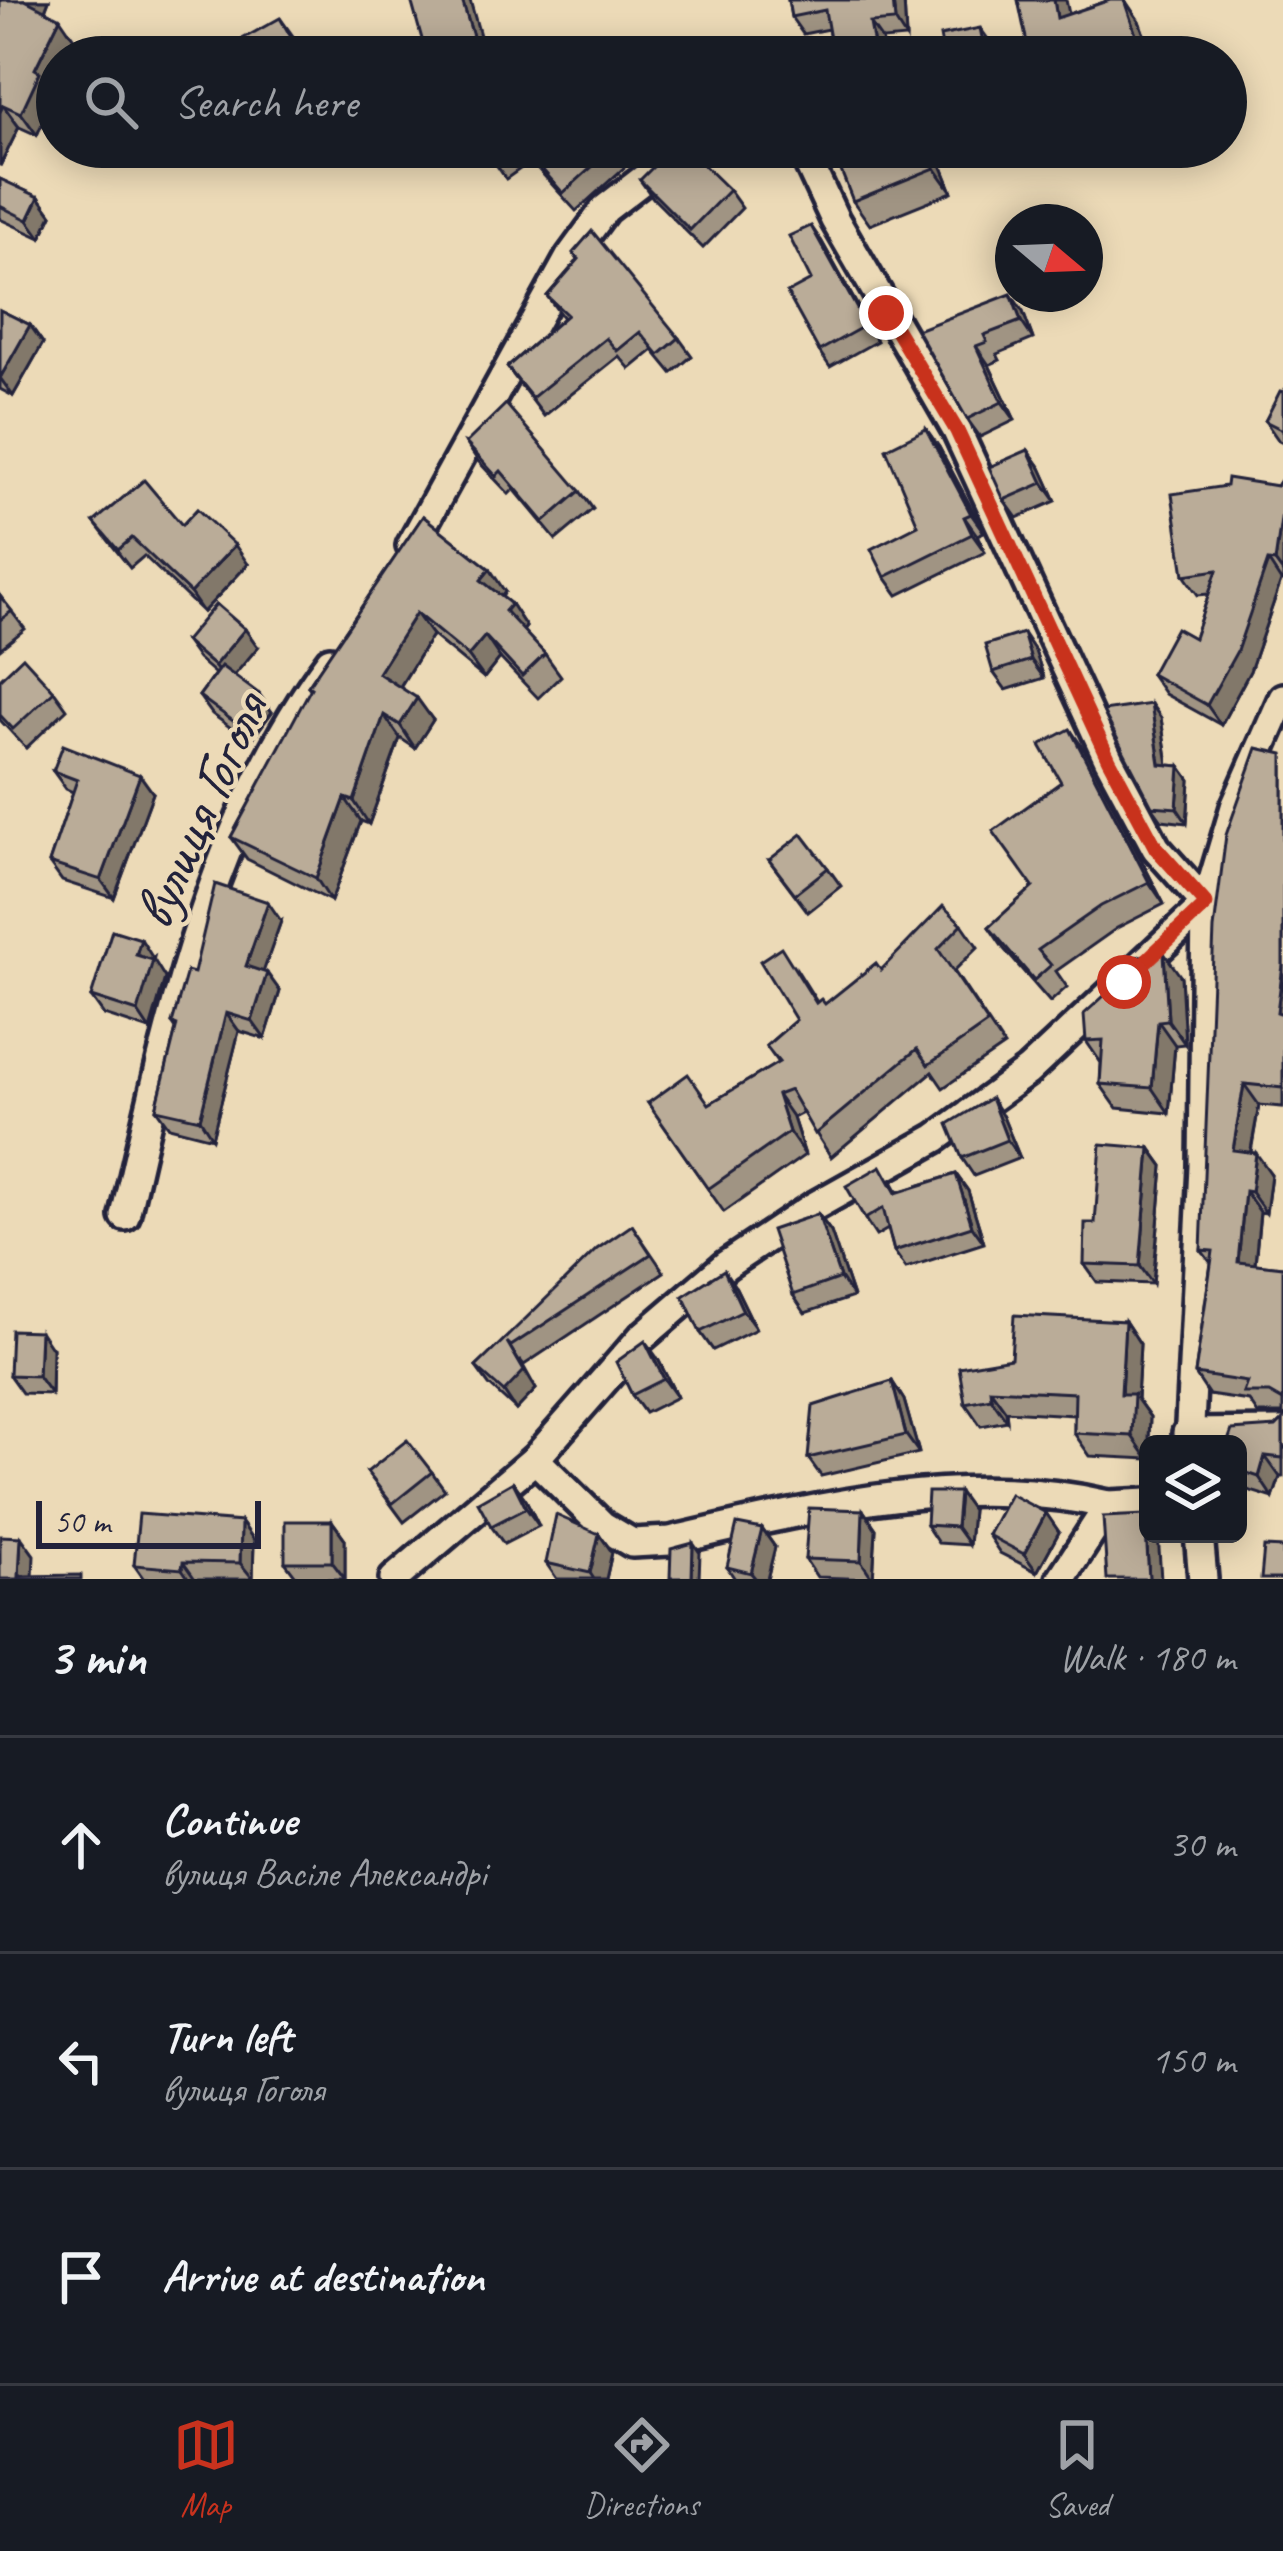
<!DOCTYPE html>
<meta charset="utf-8">
<style>
body{margin:0;font-family:Caveat,sans-serif;background:#242831;color:#f1f3f6}
.controls{position:absolute;right:36px;bottom:36px;display:grid;overflow:hidden;border-radius:18px;box-shadow:0 6px 30px #0003}
.controls button{width:108px;height:108px;display:grid;place-items:center;padding:0;border:0;border-bottom:3px solid #363941;background:#171b24;color:#f1f3f6;font:60px sans-serif}
.compass{position:absolute;left:995px;top:204px;width:108px;height:108px;border-radius:50%;background:#171b24;box-shadow:0 6px 30px #0003;rotate:109deg}
.scale{position:absolute;left:36px;bottom:30px;width:225px;box-sizing:border-box;padding-left:12px;border:6px solid #22223b;border-top:0;font-size:33px;line-height:42px;white-space:nowrap;color:#22223b;-webkit-text-stroke:9px #ecdab7;paint-order:stroke}
.stop{position:absolute;width:36px;height:36px;margin:-27px;border:9px solid #c8321e;border-radius:50%;background:#fff}
.stop.end{background:#c8321e;border-color:#fff;box-shadow:0 3px 12px #0008}
.list{margin:0;padding:0;list-style:none}
h2{display:flex;justify-content:space-between;align-items:center;height:156px;margin:0;padding:0 48px;font-size:51px}
h2 small{font-size:39px;font-weight:400;color:#9ea1a6}
.list li{display:grid;grid-template-columns:78px 1fr auto;gap:36px;align-items:center;box-sizing:border-box;height:216px;padding:0 48px;border-top:3px solid #363941}
.list b{display:block;font-size:45px;white-space:nowrap}
.list p{margin:0;font-size:39px;white-space:nowrap;color:#9ea1a6}
.list em{font-size:39px;font-style:normal;color:#9ea1a6}
.icon{flex:none;width:66px;height:66px;fill:none;stroke:currentColor;stroke-width:2;stroke-linecap:round;stroke-linejoin:round}
.map{position:relative;flex:none;width:1283px;height:1579px;overflow:hidden}
.search{position:absolute;background:#171b24;box-shadow:0 6px 30px #0003;left:36px;right:36px;top:36px;height:132px;display:flex;align-items:center;gap:30px;box-sizing:border-box;padding:0 42px;border-radius:66px;color:#9ea1a6;font-size:45px}
.sheet{height:804px;background:#171b24}
nav{display:flex;justify-content:space-around;align-items:center;box-sizing:border-box;height:168px;border-top:3px solid #363941;background:#171b24;font-size:33px;color:#9ea1a6}
nav a{display:grid;justify-items:center;gap:6px}
nav .on{color:#c8321e}
.map>svg:first-child{display:block}
.lines{fill:none;stroke-linecap:round;stroke-linejoin:round}
.minor-casing{stroke:#22223b;stroke-width:36}
.minor{stroke:#ecdab7;stroke-width:27}
.wall{fill:#a09483;stroke:#22223b;stroke-width:3}
.shaded-wall{fill:#82786a;stroke:#22223b;stroke-width:3}
.building{fill:#baac98;stroke:#22223b;stroke-width:3}
.route{stroke:#c8321e;stroke-width:15}
.labels{text-anchor:middle;stroke-width:9;stroke-linejoin:round;paint-order:stroke}
.street-label{font-size:60px;fill:#22223b;stroke:#ecdab7}
</style>
<div class="map">
<svg width="1283" height="1579" viewBox="0 0 1283 1579">
<rect width="100%" height="100%" fill="#ecdab7"/>
<filter id="ink" filterUnits="userSpaceOnUse"><feTurbulence type="fractalNoise" baseFrequency=".00833" numOctaves="2"/><feDisplacementMap in="SourceGraphic" scale="24" xChannelSelector="R" yChannelSelector="G"/><feConvolveMatrix kernelMatrix="1 2 1 2 8 2 1 2 1" color-interpolation-filters="sRGB"/></filter>
<g filter="url(#ink)">
<g class="lines">
<defs>
<g id="minor">
<polyline points="411,546 570,257 605,209 662,165 704,147"/>
<path d="M125,1216c44,-191 86,-395 205,-555"/>
<polyline points="1187,1433 1283,1432"/>
<polyline points="1189,1444 1203,1167 1206,904 1235,807 1283,698"/>
<path d="M535,1459l68,67 29,17 38,-2c142,-33 294,-71 439,-36"/>
<polyline points="1199,1534 1203,1579"/>
<polyline points="394,1579 535,1459 642,1337 726,1265 813,1207 936,1138 1028,1071 1206,904 1156,848 1109,760 957,431 835,220 801,147"/>
<polyline points="1061,1579 1109,1505 1148,1503"/>
</g>
</defs>
<use href="#minor" class="minor-casing"/>
<use href="#minor" class="minor"/>
</g>
<g class="wall">
<polygon points="0,0 49,0 45,11 75,40 67,57 57,57 57,77 51,88 55,94 37,135 19,127 0,166"/>
<polygon points="788,0 904,0 906,38 882,40 885,57 833,57 828,29 803,34 791,17"/>
<polygon points="1110,0 1125,0 1139,21 1152,57 1030,57 1069,14"/>
<polygon points="484,147 522,147 531,161 506,179"/>
<polygon points="614,147 627,165 576,211 538,169 526,151"/>
<polygon points="835,147 934,147 952,192 870,225 853,201"/>
<polygon points="0,179 39,197 52,215 41,238 0,219"/>
<polygon points="640,180 729,190 742,208 703,248 653,198"/>
<polygon points="822,242 877,341 830,367 819,351 811,280"/>
<polygon points="573,253 679,338 692,356 672,373 653,350 630,369 619,356 544,416 507,367 563,318 547,296 578,260"/>
<polygon points="0,310 30,325 43,343 13,396 0,389"/>
<polygon points="1023,312 1033,339 997,354 1000,360 989,365 1015,420 980,437 967,419 917,330"/>
<polygon points="1283,392 1283,443 1279,441 1265,421"/>
<polygon points="926,429 939,447 984,532 977,535 985,552 898,595 885,577 918,525"/>
<polygon points="466,443 580,491 593,509 556,540 514,489 509,494 478,461"/>
<polygon points="1028,450 1041,468 1056,501 1017,518 1004,500"/>
<polygon points="1283,477 1283,581 1281,581 1250,671 1221,725 1165,694 1151,674 1194,638 1209,594 1198,595 1184,575 1277,486"/>
<polygon points="423,516 505,592 502,597 511,604 526,627 523,631 545,654 561,676 538,698 500,658 484,678 432,635 400,687 433,720 415,748 400,738 369,824 361,821 331,901 247,859 231,837 311,690 308,686"/>
<polygon points="94,522 182,525 248,564 203,612 144,556 130,568"/>
<polygon points="0,596 25,629 0,649"/>
<polygon points="185,641 258,647 234,675 259,694 272,712 250,742 212,714 199,696 215,674 198,659"/>
<polygon points="1035,651 1044,678 1006,690 993,672"/>
<polygon points="0,679 54,691 67,709 26,748 0,720"/>
<polygon points="1151,704 1161,718 1168,765 1180,766 1190,780 1187,823 1162,820 1152,806"/>
<polygon points="1085,751 1164,904 1117,928 1056,971 1067,987 1050,1002 1004,949 989,927 1033,887 1061,782"/>
<polygon points="1283,754 1283,1107 1259,1105 1251,1152 1271,1174 1266,1213 1260,1212 1255,1264 1283,1267 1283,1414 1258,1414 1249,1401 1209,1395 1195,1374 1211,1263 1201,1250"/>
<polygon points="53,771 153,793 114,898 62,881 49,863 73,792 66,789"/>
<polygon points="769,860 828,868 841,886 808,912"/>
<polygon points="281,921 263,971 280,991 265,1039 239,1031 212,1138 169,1127 156,1109 176,1029 172,1023 194,973"/>
<polygon points="962,924 978,947 954,971 1004,1046 943,1088 932,1072 831,1157 803,1113 793,1118 805,1155 724,1212 648,1103 709,1104 778,1063 766,1046 796,1020 797,970 817,1002 825,1004"/>
<polygon points="154,957 153,961 165,978 150,1030 104,1015 91,997"/>
<polygon points="1181,977 1185,1044 1175,1045 1169,1113 1117,1108 1100,1084 1101,1063 1086,1041 1136,986"/>
<polygon points="1003,1117 1020,1158 974,1176 962,1158"/>
<polygon points="1150,1148 1163,1166 1153,1284 1097,1282 1084,1264 1095,1223"/>
<polygon points="956,1174 968,1191 984,1243 906,1268 894,1251 888,1229 876,1236 865,1219 893,1183 898,1192"/>
<polygon points="818,1214 831,1232 853,1297 805,1313 793,1295"/>
<polygon points="632,1225 664,1272 524,1365 520,1360 536,1389 516,1410 489,1385 476,1367"/>
<polygon points="736,1288 756,1329 713,1350 700,1332"/>
<polygon points="1125,1321 1140,1344 1137,1399 1150,1417 1148,1459 1090,1456 1074,1433 1074,1415 1006,1411 1007,1421 981,1426 965,1403 1011,1358"/>
<polygon points="52,1349 51,1394 22,1393 9,1375"/>
<polygon points="658,1359 677,1397 645,1413 632,1395"/>
<polygon points="892,1381 904,1400 919,1453 821,1476 808,1458"/>
<polygon points="1283,1420 1283,1477 1280,1477 1273,1498 1238,1487 1238,1444 1276,1427"/>
<polygon points="367,1472 432,1472 445,1490 404,1522"/>
<polygon points="513,1482 526,1500 539,1526 504,1544 491,1526"/>
<polygon points="863,1510 876,1529 873,1579 817,1577 805,1559"/>
<polygon points="972,1510 969,1545 938,1543 926,1525"/>
<polygon points="1046,1513 1059,1532 1037,1572 1000,1553 988,1535"/>
<polygon points="332,1521 345,1539 345,1579 298,1579 285,1562"/>
<polygon points="241,1522 254,1540 253,1579 144,1579 134,1565"/>
<polygon points="762,1529 775,1547 767,1579 735,1579 727,1567"/>
<polygon points="599,1534 612,1552 606,1579 557,1579 546,1563"/>
</g>
<g class="shaded-wall">
<polygon points="25,0 49,0 40,23"/>
<polygon points="462,0 470,0 486,57 481,57 478,53"/>
<polygon points="893,0 904,0 906,38 895,21"/>
<polygon points="1054,0 1066,0 1075,42 1057,18"/>
<polygon points="1124,0 1139,21 1152,57 1146,57 1141,50"/>
<polygon points="60,18 75,40 67,57 57,57 57,77 51,88 55,94 37,135 21,113 35,69"/>
<polygon points="280,18 293,36 305,57 299,51"/>
<polygon points="870,23 882,40 885,57 876,57"/>
<polygon points="980,28 993,46 995,57 986,57"/>
<polygon points="3,105 19,127 0,166 0,112"/>
<polygon points="927,147 934,147 952,192 935,168"/>
<polygon points="39,197 52,215 41,238 28,220"/>
<polygon points="811,226 822,242 877,341 866,325"/>
<polygon points="1011,294 1023,312 1033,339 1021,321"/>
<polygon points="30,325 43,343 13,396 0,378"/>
<polygon points="976,346 989,365 1015,420 1002,402"/>
<polygon points="926,429 939,447 984,532 971,514"/>
<polygon points="1028,450 1041,468 1056,501 1043,483"/>
<polygon points="1283,505 1283,573 1275,562"/>
<polygon points="964,517 977,535 985,552 972,534"/>
<polygon points="235,545 248,564 203,612 190,593"/>
<polygon points="1268,561 1281,581 1250,671 1221,725 1207,705"/>
<polygon points="490,569 505,592 497,602 481,580"/>
<polygon points="511,604 526,627 521,633 505,611"/>
<polygon points="416,613 432,635 394,696 378,673"/>
<polygon points="245,629 258,647 227,684 214,666"/>
<polygon points="1023,633 1035,651 1044,678 1031,660"/>
<polygon points="485,636 500,658 484,678 468,656"/>
<polygon points="259,694 272,712 250,742 237,724"/>
<polygon points="417,698 433,720 415,748 400,725"/>
<polygon points="1151,704 1161,718 1170,778 1160,764"/>
<polygon points="384,715 400,738 369,824 354,801"/>
<polygon points="1070,729 1085,751 1164,904 1149,882"/>
<polygon points="1180,766 1190,780 1187,823 1177,808"/>
<polygon points="140,775 153,793 114,898 101,880"/>
<polygon points="345,798 361,821 331,901 316,878"/>
<polygon points="268,902 281,921 259,984 246,966"/>
<polygon points="141,939 165,978 150,1030 138,1012 136,955"/>
<polygon points="1164,953 1181,977 1185,1044 1168,1020"/>
<polygon points="1283,965 1283,1021 1277,1012"/>
<polygon points="267,973 280,991 265,1039 252,1021"/>
<polygon points="226,1013 239,1031 212,1138 200,1119"/>
<polygon points="1158,1021 1175,1045 1169,1113 1152,1088"/>
<polygon points="1244,1084 1259,1105 1247,1171 1233,1150"/>
<polygon points="777,1095 793,1118 805,1155 789,1132"/>
<polygon points="991,1098 1003,1117 1020,1158 1007,1140"/>
<polygon points="1150,1148 1163,1166 1153,1284 1140,1266"/>
<polygon points="1256,1153 1271,1174 1266,1213 1251,1192"/>
<polygon points="956,1174 968,1191 984,1243 972,1226"/>
<polygon points="1245,1191 1260,1212 1253,1283 1238,1262"/>
<polygon points="818,1214 831,1232 853,1297 840,1278"/>
<polygon points="724,1270 736,1288 756,1329 743,1311"/>
<polygon points="1125,1321 1140,1344 1137,1399 1150,1417 1148,1459 1132,1436 1121,1394"/>
<polygon points="40,1331 52,1349 51,1394 38,1376"/>
<polygon points="645,1341 658,1359 677,1397 664,1379"/>
<polygon points="507,1342 536,1389 516,1410 504,1392"/>
<polygon points="892,1381 904,1400 919,1453 906,1435"/>
<polygon points="990,1389 1006,1411 1007,1421 991,1398"/>
<polygon points="1265,1456 1280,1477 1273,1498 1259,1477"/>
<polygon points="513,1482 526,1500 539,1526 526,1508"/>
<polygon points="959,1492 972,1510 969,1545 956,1527"/>
<polygon points="863,1510 876,1529 873,1579 861,1561"/>
<polygon points="1046,1513 1059,1532 1037,1572 1024,1554"/>
<polygon points="1145,1515 1148,1519 1148,1534 1158,1534 1161,1579 1149,1579"/>
<polygon points="332,1521 345,1539 345,1579 332,1562"/>
<polygon points="241,1522 254,1540 253,1579 240,1563"/>
<polygon points="762,1529 775,1547 767,1579 756,1579 751,1573"/>
<polygon points="599,1534 612,1552 606,1579 594,1579 590,1573"/>
<polygon points="21,1537 34,1555 33,1579 19,1576"/>
<polygon points="693,1543 700,1553 699,1579 692,1578"/>
<polygon points="183,1562 195,1579 189,1579 182,1569"/>
</g>
<g class="building">
<polygon points="0,0 25,0 60,18 35,69 40,72 21,113 3,105 0,112"/>
<polygon points="411,0 462,0 478,53 463,57 427,57"/>
<polygon points="788,0 893,0 895,21 870,23 876,57 833,57 825,10 791,17"/>
<polygon points="1018,0 1054,0 1057,18 1110,0 1124,0 1141,50 1112,57 1030,57"/>
<polygon points="280,18 299,51 289,57 232,57 226,48"/>
<polygon points="980,28 986,57 944,57 940,36"/>
<polygon points="484,147 512,147 493,161"/>
<polygon points="530,147 614,147 563,193 526,151"/>
<polygon points="835,147 927,147 935,168 853,201 832,148"/>
<polygon points="688,150 729,190 690,230 640,180 658,162"/>
<polygon points="0,179 39,197 28,220 0,206"/>
<polygon points="811,226 866,325 819,351 787,293 811,280 789,236"/>
<polygon points="592,231 679,338 659,355 640,332 617,351 606,338 532,398 507,367 567,315 547,296 579,259 573,253"/>
<polygon points="1011,294 1021,321 984,335 987,342 976,346 1002,402 967,419 917,330"/>
<polygon points="0,310 30,325 0,378"/>
<polygon points="1280,391 1283,392 1283,430 1265,421"/>
<polygon points="506,404 580,491 544,522 501,471 496,476 466,443"/>
<polygon points="926,429 971,514 964,517 972,534 885,577 871,549 918,525 886,449"/>
<polygon points="1028,450 1043,483 1004,500 989,467"/>
<polygon points="1283,477 1283,505 1275,562 1268,561 1237,651 1207,705 1151,674 1176,628 1194,638 1217,570 1184,575 1172,494 1226,486 1227,478 1277,486"/>
<polygon points="144,480 182,525 197,509 235,545 190,593 132,538 118,550 94,522"/>
<polygon points="423,516 490,569 481,580 511,604 505,611 545,654 522,676 485,636 468,656 416,613 378,673 417,698 400,725 384,715 354,801 345,798 316,878 231,837 311,688 308,686"/>
<polygon points="0,596 12,611 0,620"/>
<polygon points="216,604 245,629 214,666 185,641"/>
<polygon points="1023,633 1031,660 993,672 985,645"/>
<polygon points="23,657 54,691 13,729 0,715 0,679"/>
<polygon points="221,666 259,694 237,724 199,696"/>
<polygon points="1151,704 1160,764 1180,766 1177,808 1152,806 1103,711"/>
<polygon points="1070,729 1149,882 1101,906 1038,950 1051,965 1034,980 989,927 1033,887 993,831 1061,782 1040,745"/>
<polygon points="63,745 140,775 101,880 49,863 77,780 53,771"/>
<polygon points="1257,748 1283,754 1283,965 1277,1012 1283,1014 1283,1088 1244,1084 1233,1150 1256,1153 1251,1192 1245,1191 1238,1262 1283,1267 1283,1401 1269,1393 1243,1393 1247,1382 1195,1374 1213,1251 1201,1250 1214,929 1226,835"/>
<polygon points="802,834 828,868 795,894 769,860"/>
<polygon points="215,884 268,902 246,966 267,973 252,1021 226,1013 200,1119 156,1109 177,1025 172,1023 187,971 194,973"/>
<polygon points="943,906 962,924 938,949 988,1023 928,1065 917,1049 815,1134 790,1090 777,1095 789,1132 708,1189 648,1103 688,1074 709,1104 779,1062 766,1046 796,1020 760,961 781,947 816,1003 821,999 825,1004 876,963 881,970"/>
<polygon points="112,930 141,939 136,955 153,960 138,1012 91,997"/>
<polygon points="1164,953 1168,1020 1158,1021 1152,1088 1100,1084 1103,1040 1086,1041 1084,1014 1113,988 1136,986 1133,957"/>
<polygon points="991,1098 1007,1140 962,1158 948,1124"/>
<polygon points="1101,1144 1150,1148 1140,1266 1084,1264 1085,1223 1095,1223"/>
<polygon points="881,1166 896,1193 956,1174 972,1226 894,1251 883,1208 865,1219 846,1186"/>
<polygon points="818,1214 840,1278 793,1295 771,1230"/>
<polygon points="632,1225 651,1254 511,1346 507,1342 524,1371 504,1392 476,1367 597,1249"/>
<polygon points="724,1270 743,1311 700,1332 683,1296"/>
<polygon points="1014,1315 1125,1321 1121,1394 1134,1394 1132,1436 1074,1433 1075,1393 990,1389 991,1398 965,1403 959,1367 1011,1358"/>
<polygon points="11,1330 40,1331 38,1376 9,1375"/>
<polygon points="645,1341 664,1379 632,1395 616,1362"/>
<polygon points="892,1381 906,1435 808,1458 813,1406"/>
<polygon points="1283,1420 1283,1458 1265,1456 1259,1477 1238,1470 1238,1444 1227,1444 1232,1430 1276,1427"/>
<polygon points="407,1440 432,1472 392,1504 367,1472"/>
<polygon points="513,1482 526,1508 491,1526 478,1502"/>
<polygon points="928,1492 959,1492 956,1527 926,1525"/>
<polygon points="1010,1494 1046,1513 1024,1554 988,1535"/>
<polygon points="809,1508 863,1510 861,1561 805,1559"/>
<polygon points="139,1514 241,1522 240,1563 183,1562 182,1569 134,1565"/>
<polygon points="556,1515 599,1534 590,1573 546,1563"/>
<polygon points="1145,1515 1149,1579 1107,1579 1103,1517"/>
<rect x="285" y="1521" width="47" height="41"/>
<polygon points="737,1524 762,1529 751,1573 727,1567"/>
<polygon points="0,1536 21,1537 19,1576 81,1575 81,1579 0,1579"/>
<polygon points="693,1543 692,1578 670,1578 671,1549"/>
<polygon points="1264,1547 1283,1548 1283,1579 1261,1579"/>
</g>
</g>
<g class="lines" filter="url(#ink)">
<polyline class="route" points="886,313 957,431 1109,760 1156,848 1206,904 1124,982"/>
</g>
<g class="labels">
<g class="street-label">
<text transform="translate(199 810) rotate(-66)" y="21">вулиця Гоголя</text>
</g>
</g>
</svg>
<div class="controls">
<button><svg class="icon" aria-label="layers" viewBox="0 0 24 24"><path d="M12 4l9 5-9 5-9-5zM3 14l9 5 9-5"/></svg></button>
</div>
<svg class="compass" viewBox="-18 -18 36 36"><path d="M0-13l5 13h-10z" fill="#e53935"/><path d="M0 13l5-13h-10z" fill="#9ea1a6"/></svg>
<div class="scale">50 m</div>
<div class="stop" style="left:1124px;top:982px"></div>
<div class="stop end" style="left:886px;top:313px"></div>
<div class="search"><svg class="icon" aria-label="search" viewBox="0 0 24 24"><circle cx="10" cy="10" r="6"/><path d="M15 15l6 6"/></svg>Search here</div>
</div>
<section class="sheet">
<h2>3 min<small>Walk · 180 m</small></h2>
<ul class="list">
<li><svg class="icon" aria-label="ahead" viewBox="0 0 24 24"><path d="M12 20V5M6 11l6-6 6 6"/></svg><div><b>Continue</b><p>вулиця Васіле Александрі</p></div><em>30 m</em></li>
<li><svg class="icon" aria-label="left" viewBox="0 0 24 24"><path d="M17 20v-9H6M10 6l-5 5 5 5"/></svg><div><b>Turn left</b><p>вулиця Гоголя</p></div><em>150 m</em></li>
<li><svg class="icon" aria-label="arrive" viewBox="0 0 24 24"><path d="M6 21V4h12l-3 4 3 4H6"/></svg><div><b>Arrive at destination</b></div></li>
</ul>
</section>
<nav>
<a class="on"><svg class="icon" aria-label="map" viewBox="0 0 24 24"><path d="M3 6l6-2 6 2 6-2v14l-6 2-6-2-6 2zM9 4v14M15 6v14"/></svg>Map</a>
<a><svg class="icon" aria-label="directions" viewBox="0 0 24 24"><path d="M12 3l9 9-9 9-9-9zM9 14v-3h6M13 9l2 2-2 2"/></svg>Directions</a>
<a><svg class="icon" aria-label="saved" viewBox="0 0 24 24"><path d="M7 4h10v16l-5-4-5 4z"/></svg>Saved</a>
</nav>
